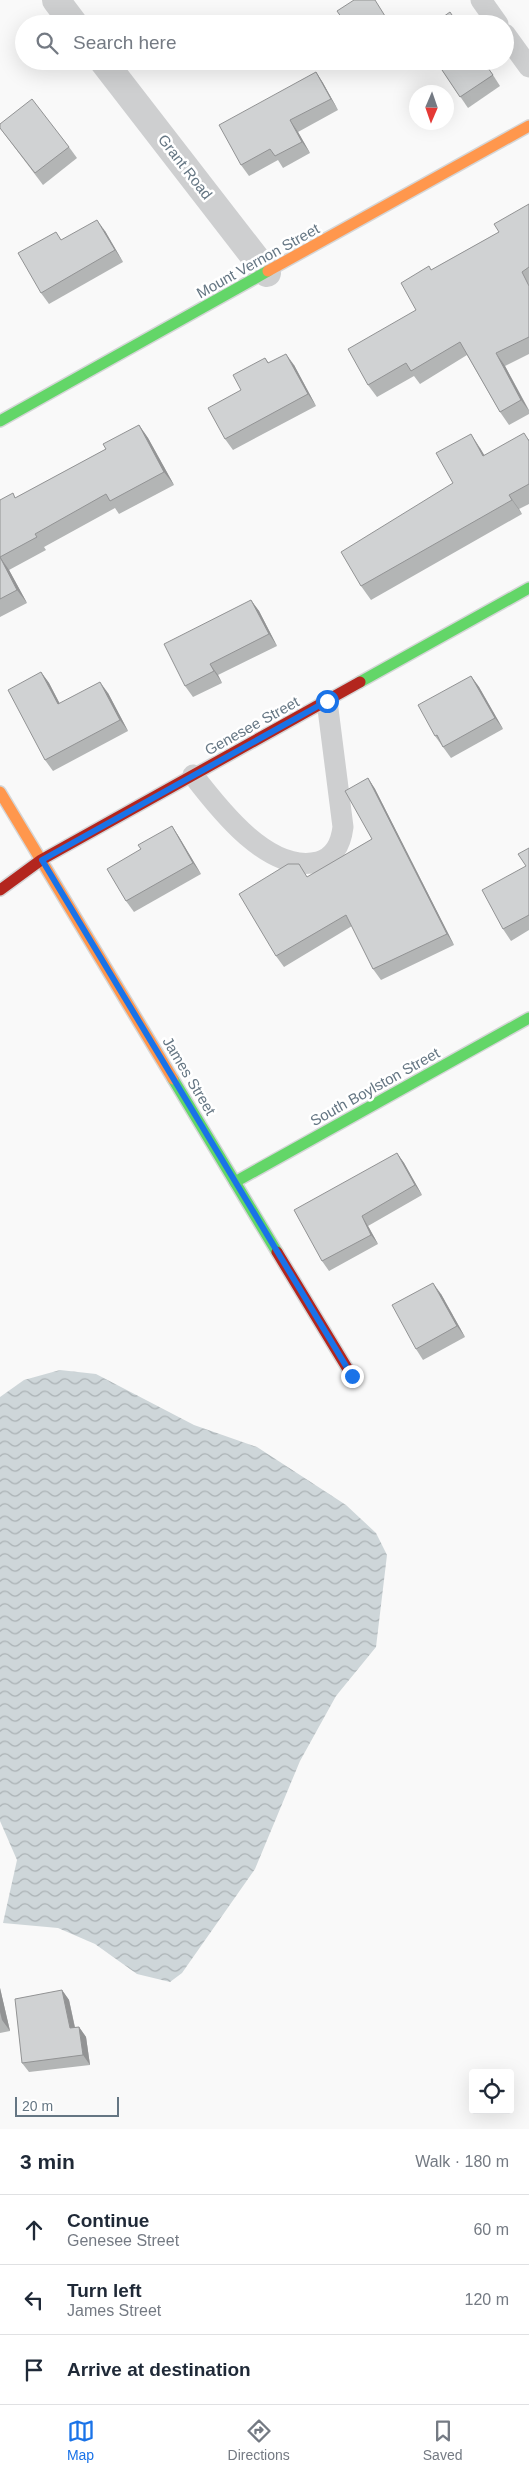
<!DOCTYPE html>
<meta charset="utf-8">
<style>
body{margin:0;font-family:Helvetica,sans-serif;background:#f2f2f3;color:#1f2937}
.controls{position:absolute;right:15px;bottom:15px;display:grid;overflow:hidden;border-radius:5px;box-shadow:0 5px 20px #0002}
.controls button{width:45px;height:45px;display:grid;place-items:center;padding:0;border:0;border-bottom:1px solid #e0e1e3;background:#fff;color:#1f2937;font:25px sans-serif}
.compass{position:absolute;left:409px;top:85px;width:45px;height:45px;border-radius:50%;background:#fff;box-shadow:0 5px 20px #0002;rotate:182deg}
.scale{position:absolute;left:15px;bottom:12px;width:104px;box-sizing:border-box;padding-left:5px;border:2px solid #657683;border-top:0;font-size:14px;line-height:18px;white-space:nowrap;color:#657683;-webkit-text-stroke:4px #fff;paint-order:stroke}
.stop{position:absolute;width:15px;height:15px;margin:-11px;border:4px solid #1a73e8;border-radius:50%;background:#fff}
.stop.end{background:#1a73e8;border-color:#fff;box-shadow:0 1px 5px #0008}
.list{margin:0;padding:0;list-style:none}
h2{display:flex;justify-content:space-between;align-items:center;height:65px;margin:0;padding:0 20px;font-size:21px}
h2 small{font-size:16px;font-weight:400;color:#747a83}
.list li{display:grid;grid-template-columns:32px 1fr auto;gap:15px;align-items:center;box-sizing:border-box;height:70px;padding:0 20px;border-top:1px solid #e0e1e3}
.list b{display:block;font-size:19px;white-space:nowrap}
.list p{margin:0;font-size:16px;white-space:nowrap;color:#747a83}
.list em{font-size:16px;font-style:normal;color:#747a83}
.icon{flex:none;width:28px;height:28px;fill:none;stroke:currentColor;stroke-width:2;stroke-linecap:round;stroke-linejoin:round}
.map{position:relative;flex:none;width:529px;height:2129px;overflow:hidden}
.search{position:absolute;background:#fff;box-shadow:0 5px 20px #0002;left:15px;right:15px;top:15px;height:55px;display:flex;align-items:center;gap:12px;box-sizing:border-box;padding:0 18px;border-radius:28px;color:#747a83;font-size:19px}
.sheet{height:275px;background:#fff}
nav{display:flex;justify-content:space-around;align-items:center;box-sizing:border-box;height:70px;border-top:1px solid #e0e1e3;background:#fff;font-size:14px;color:#747a83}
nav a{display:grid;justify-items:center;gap:2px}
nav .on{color:#1a73e8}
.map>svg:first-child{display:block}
.water{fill:url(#water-waves)}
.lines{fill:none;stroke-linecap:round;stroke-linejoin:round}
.fast-casing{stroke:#d5d6d7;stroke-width:14}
.slow-casing{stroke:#d5d6d7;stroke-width:14}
.jam-casing{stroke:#d5d6d7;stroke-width:14}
.lane{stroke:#cecfd0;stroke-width:21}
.street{stroke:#cecfd0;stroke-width:28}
.fast{stroke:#63d668;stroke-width:11}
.slow{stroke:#ff974d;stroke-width:11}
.jam{stroke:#b3261e;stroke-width:11}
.wall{fill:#b3b5b5}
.shaded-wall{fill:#929394}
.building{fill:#d0d2d3;stroke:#929394}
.route{stroke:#1a73e8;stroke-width:6}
.labels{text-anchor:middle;stroke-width:5;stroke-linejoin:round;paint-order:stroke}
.street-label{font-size:15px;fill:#657683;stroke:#fff}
</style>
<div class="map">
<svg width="529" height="2129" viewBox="0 0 529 2129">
<defs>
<pattern id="water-waves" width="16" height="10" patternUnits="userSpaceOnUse" patternTransform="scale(1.25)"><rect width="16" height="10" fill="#ced6d9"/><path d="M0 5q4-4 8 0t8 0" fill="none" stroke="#abb2b5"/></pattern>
</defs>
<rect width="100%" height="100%" fill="#f9f9f9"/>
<polygon class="water" points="60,1370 96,1374 194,1425 257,1447 346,1505 376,1533 387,1555 376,1647 336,1696 300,1761 255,1869 182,1973 170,1982 137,1974 95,1944 58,1928 3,1923 17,1860 0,1821 0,1397 24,1380"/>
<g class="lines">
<defs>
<g id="fast">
<polyline points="0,421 268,271"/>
<polyline points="360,682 529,588"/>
<polyline points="173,1079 277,1252"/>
<polyline points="235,1182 529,1018"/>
</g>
<g id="slow">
<polyline points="268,271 529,126"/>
<polyline points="0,792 173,1079"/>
</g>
<g id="jam">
<polyline points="0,890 41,860 360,682"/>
<polyline points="277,1252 352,1376"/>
</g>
</defs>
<use href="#fast" class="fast-casing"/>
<use href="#slow" class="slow-casing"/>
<use href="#jam" class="jam-casing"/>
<g class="lane">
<polyline points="481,0 498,24"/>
<polyline points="505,34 529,67"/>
<path d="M193,775c26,34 76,99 125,87 17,-5 23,-19 25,-35l-16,-126"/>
</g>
<g class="street">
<polyline points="56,0 74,24"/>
<polyline points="103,61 267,273"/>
</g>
<use href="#fast" class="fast"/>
<use href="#slow" class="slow"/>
<use href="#jam" class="jam"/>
</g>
<g class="wall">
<polygon points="436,61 484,61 500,86 468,108"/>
<polygon points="316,72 323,83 338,110 298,132 310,153 283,168 278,160 249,176 241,165"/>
<polygon points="0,128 69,147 77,158 43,185"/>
<polygon points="529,204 529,354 505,366 529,410 529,414 509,425 500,412 467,355 420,384 414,376 377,397 368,385 416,310 431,270 499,232"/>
<polygon points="105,231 123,262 49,304 41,293 62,240"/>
<polygon points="265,358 269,363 294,365 316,406 233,450 225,439 241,390"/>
<polygon points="139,425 148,438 174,485 119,514 115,508 44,547 46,550 9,570 27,603 0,617 0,500 16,498 106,449"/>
<polygon points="529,439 529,504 519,509 522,514 371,600 361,586 453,483 480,448 484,455"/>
<polygon points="251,600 259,611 277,646 218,675 222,683 193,697 185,686"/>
<polygon points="41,672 49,683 60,704 108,693 128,731 53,771 45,760"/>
<polygon points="471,676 479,687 503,729 451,758 435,736"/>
<polygon points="368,778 375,789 454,945 381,980 373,969 352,926 284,967 276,956 308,877 372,839"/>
<polygon points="172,826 179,837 201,874 134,912 126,901 141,849"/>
<polygon points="529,848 529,930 511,941 503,929 526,866"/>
<polygon points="397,1153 404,1163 422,1195 368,1226 378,1244 329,1271 322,1261"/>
<polygon points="441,1294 465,1337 423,1360 416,1349"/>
<polygon points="0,1988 10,2031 0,2033"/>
<polygon points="62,1990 69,2000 75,2027 79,2027 86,2037 90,2065 29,2072 22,2063"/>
</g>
<g class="shaded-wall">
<polygon points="316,72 323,83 338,110 331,99"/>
<polygon points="290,120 298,132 310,153 302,142"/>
<polygon points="97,220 105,231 123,262 115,250"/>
<polygon points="496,353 505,366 529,411 521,400"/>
<polygon points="286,354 294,365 316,406 308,394"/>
<polygon points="139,425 148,438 174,485 164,472"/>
<polygon points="471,434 480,448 493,470 483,456"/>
<polygon points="509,495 519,509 522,514 512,500"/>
<polygon points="0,557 9,570 27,603 17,590"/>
<polygon points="251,600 259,611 277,646 269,634"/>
<polygon points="210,664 218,675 222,683 214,671"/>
<polygon points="41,672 49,683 66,716 58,704"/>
<polygon points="471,676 479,687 503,729 495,718"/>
<polygon points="100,682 108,693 128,731 120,720"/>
<polygon points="368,778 375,789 454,945 447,934"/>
<polygon points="172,826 179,837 201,874 193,863"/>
<polygon points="397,1153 404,1163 422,1195 415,1185"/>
<polygon points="362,1216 368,1226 378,1244 371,1235"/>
<polygon points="433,1283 441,1294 465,1337 457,1326"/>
<polygon points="0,1988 10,2031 2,2020 0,2012"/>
<polygon points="62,1990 69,2000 77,2038 70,2028"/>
<polygon points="79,2027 86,2037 90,2065 83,2055"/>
</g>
<g class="building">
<polygon points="354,0 375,0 390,24 346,24 337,11"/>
<polygon points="450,12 458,24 433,24"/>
<polygon points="436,61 483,61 493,75 460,97"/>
<polygon points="316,72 331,99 290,120 302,142 275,156 270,149 241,165 219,125"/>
<polygon points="32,99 69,147 35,173 0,128 0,124"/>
<polygon points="529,204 529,267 522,272 529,286 529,337 496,353 521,400 500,412 460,342 411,371 406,363 368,385 348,349 416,310 401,283 429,266 431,270 499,232 494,224"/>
<polygon points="97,220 115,250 41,293 18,253 56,232 61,240"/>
<polygon points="286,354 308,394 225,439 208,408 241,390 233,375 265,358 268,363"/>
<polygon points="139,425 164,472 110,501 106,494 35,534 37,537 0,557 0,500 13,493 15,498 106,449 103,444"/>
<polygon points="524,433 529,441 529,484 509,495 512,500 361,586 341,552 453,483 436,453 471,434 483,456"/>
<polygon points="0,557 17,590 0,599"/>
<polygon points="251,600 269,634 210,664 214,671 185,686 164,644"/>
<polygon points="41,672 58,704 100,682 120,720 45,760 8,690"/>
<polygon points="471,676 495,718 443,747 437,735 435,736 418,705"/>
<polygon points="368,778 447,934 373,969 346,915 276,956 239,894 288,864 299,864 307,877 372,839 345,791"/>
<polygon points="172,826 193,863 126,901 107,869 141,849 138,845"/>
<polygon points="529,848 529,915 503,929 482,890 526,866 518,854"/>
<polygon points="397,1153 415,1185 362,1216 371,1235 322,1261 294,1210"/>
<polygon points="433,1283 457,1326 416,1349 392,1305"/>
<polygon points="62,1990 70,2028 79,2027 83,2055 22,2063 15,1999"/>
</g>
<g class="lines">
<polyline class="route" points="327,701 42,860 352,1376"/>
</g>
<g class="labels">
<g class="street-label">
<text transform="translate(185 167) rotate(52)" y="5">Grant Road</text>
<text transform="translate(258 261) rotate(-29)" y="5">Mount Vernon Street</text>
<text transform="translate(252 726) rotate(-29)" y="5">Genesee Street</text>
<text transform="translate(189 1076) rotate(59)" y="5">James Street</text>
<text transform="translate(375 1087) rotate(-29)" y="5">South Boylston Street</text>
</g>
</g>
</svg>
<div class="controls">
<button><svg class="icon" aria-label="locate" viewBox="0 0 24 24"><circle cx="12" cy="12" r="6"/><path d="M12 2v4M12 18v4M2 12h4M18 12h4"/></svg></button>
</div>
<svg class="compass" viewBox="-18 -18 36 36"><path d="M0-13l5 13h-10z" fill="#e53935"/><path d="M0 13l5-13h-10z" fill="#747a83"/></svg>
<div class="scale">20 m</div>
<div class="stop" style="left:327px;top:701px"></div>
<div class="stop end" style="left:352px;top:1376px"></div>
<div class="search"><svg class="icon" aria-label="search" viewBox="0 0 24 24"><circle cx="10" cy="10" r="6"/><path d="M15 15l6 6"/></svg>Search here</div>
</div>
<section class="sheet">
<h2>3 min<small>Walk · 180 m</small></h2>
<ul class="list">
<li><svg class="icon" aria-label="ahead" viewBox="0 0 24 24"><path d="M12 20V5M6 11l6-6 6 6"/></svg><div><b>Continue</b><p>Genesee Street</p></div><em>60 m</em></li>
<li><svg class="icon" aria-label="left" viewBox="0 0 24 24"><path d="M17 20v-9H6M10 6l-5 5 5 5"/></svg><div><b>Turn left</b><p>James Street</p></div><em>120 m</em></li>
<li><svg class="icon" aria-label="arrive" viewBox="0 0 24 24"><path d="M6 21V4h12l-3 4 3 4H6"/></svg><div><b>Arrive at destination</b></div></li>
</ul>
</section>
<nav>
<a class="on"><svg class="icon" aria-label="map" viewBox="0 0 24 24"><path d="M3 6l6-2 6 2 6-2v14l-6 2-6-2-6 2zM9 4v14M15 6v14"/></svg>Map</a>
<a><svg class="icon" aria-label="directions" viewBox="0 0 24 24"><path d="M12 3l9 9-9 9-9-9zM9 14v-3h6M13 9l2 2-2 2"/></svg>Directions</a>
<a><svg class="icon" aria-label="saved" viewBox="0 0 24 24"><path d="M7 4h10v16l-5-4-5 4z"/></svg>Saved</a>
</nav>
